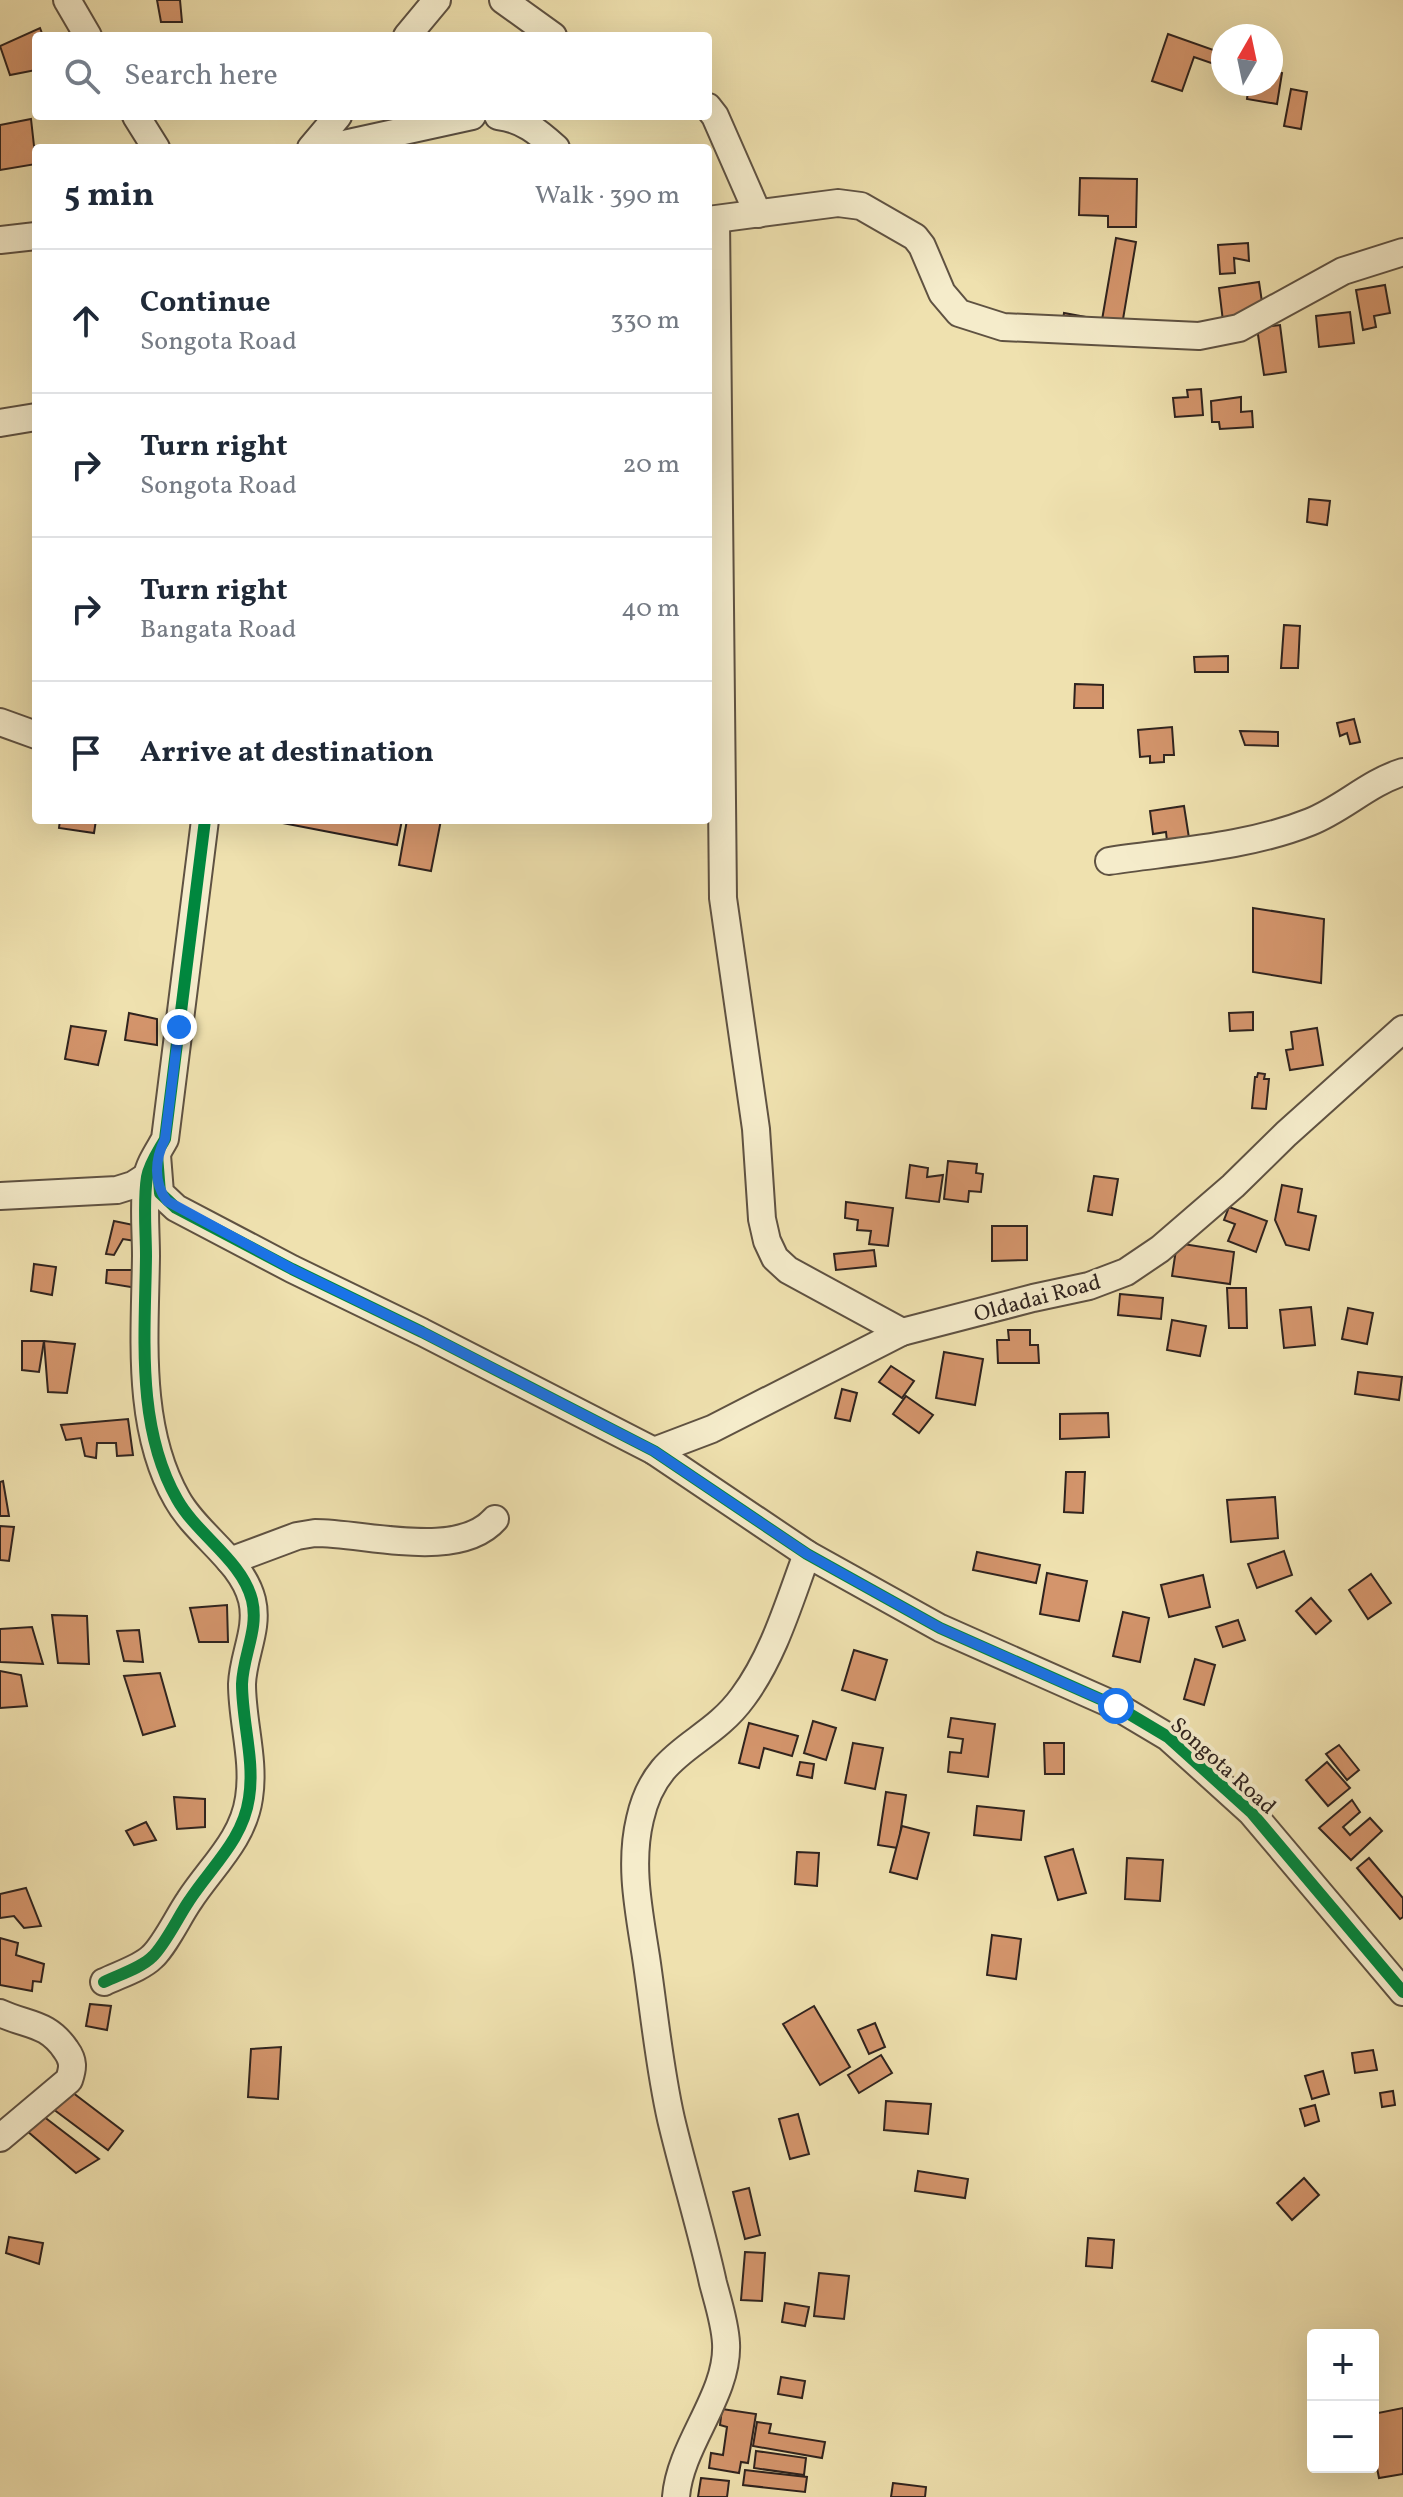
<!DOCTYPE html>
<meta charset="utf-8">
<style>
body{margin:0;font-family:Vollkorn,serif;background:#f6f6f7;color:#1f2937}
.controls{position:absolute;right:24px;bottom:24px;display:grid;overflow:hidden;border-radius:8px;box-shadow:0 8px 32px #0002}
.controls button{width:72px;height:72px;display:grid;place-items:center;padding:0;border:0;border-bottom:2px solid #e0e1e3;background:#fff;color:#1f2937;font:40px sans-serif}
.compass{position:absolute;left:1211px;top:24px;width:72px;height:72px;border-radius:50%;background:#fff;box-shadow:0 8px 32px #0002;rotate:9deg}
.stop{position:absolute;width:24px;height:24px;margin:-18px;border:6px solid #1a73e8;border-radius:50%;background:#fff}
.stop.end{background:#1a73e8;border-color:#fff;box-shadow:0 2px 8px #0008}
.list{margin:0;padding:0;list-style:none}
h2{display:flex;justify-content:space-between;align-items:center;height:104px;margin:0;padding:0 32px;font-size:34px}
h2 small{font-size:26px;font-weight:400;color:#747a83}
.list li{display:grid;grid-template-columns:52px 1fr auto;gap:24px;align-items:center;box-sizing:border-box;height:144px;padding:0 32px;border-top:2px solid #e0e1e3}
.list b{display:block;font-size:30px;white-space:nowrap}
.list p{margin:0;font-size:26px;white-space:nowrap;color:#747a83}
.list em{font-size:26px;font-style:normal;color:#747a83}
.icon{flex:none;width:44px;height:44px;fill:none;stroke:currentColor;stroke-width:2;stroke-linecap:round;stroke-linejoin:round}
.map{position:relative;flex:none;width:1403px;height:2497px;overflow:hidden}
.search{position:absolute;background:#fff;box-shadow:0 8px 32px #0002;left:32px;top:32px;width:680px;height:88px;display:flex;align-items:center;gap:20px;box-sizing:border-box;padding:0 28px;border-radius:8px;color:#747a83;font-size:30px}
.panel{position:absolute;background:#fff;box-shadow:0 8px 32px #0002;left:32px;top:144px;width:680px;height:680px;border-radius:8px}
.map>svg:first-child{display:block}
.building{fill:#d4956c;stroke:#2f231e;stroke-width:2}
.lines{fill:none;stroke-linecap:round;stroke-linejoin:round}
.minor-casing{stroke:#5f5242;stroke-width:30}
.minor{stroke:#f5eccb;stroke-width:26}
.cycleway-casing{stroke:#f5eccb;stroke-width:17}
.cycleway{stroke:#00873e;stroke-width:12}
.route{stroke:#1a73e8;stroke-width:10}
.labels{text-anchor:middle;stroke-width:8;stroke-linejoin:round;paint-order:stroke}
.street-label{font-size:22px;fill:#2f231e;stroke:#f5eccb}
</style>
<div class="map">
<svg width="1403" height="2497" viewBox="0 0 1403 2497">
<rect width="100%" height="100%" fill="#efe1af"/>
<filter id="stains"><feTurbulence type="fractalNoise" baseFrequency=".0025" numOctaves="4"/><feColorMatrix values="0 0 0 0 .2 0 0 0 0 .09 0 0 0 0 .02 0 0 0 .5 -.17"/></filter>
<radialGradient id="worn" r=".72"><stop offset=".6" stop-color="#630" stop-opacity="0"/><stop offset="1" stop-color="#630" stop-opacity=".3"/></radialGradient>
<g class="building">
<polygon points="157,0 180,0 182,22 161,22"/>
<polygon points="40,28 43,36 36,36 36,70 10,75 0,46"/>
<polygon points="1168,34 1222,53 1217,65 1194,57 1182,91 1152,81"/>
<polygon points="1271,71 1282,73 1277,104 1247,99 1249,84 1271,84"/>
<polygon points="1291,89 1307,92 1301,129 1284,126"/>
<polygon points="31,119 36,164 0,170 0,125"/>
<polygon points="1080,178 1137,179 1136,227 1108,227 1108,216 1079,215"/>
<polygon points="1116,238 1136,242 1119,343 1061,333 1064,313 1102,320"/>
<polygon points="1248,243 1249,261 1234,258 1235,273 1220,274 1218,245"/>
<polygon points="1259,282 1264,315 1223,321 1219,288"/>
<polygon points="1385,285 1390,313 1374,316 1376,327 1363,330 1356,290"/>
<polygon points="1350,312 1354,343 1319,347 1316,316"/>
<polygon points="1280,325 1286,372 1264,375 1257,328"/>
<polygon points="1201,389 1203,415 1175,417 1173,398 1188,397 1187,390"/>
<polygon points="1241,397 1241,412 1252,411 1253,427 1220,429 1219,422 1212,422 1211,401"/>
<polygon points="1309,499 1330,501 1327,525 1307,522"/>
<polygon points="1284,625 1300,626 1298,668 1281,668"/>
<polygon points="1228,656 1228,672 1195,672 1194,657"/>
<polygon points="1075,684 1103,685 1103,708 1074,708"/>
<polygon points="1354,719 1360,742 1350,744 1347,733 1340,736 1337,723"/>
<polygon points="1172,727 1174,755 1164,755 1164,762 1150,763 1150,756 1140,757 1138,730"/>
<polygon points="1240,731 1278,732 1278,746 1245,745"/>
<polygon points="1184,806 1189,838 1167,841 1166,832 1153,834 1150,811"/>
<polygon points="60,820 96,820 94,833 59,828"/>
<polygon points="267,820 402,820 397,845"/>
<polygon points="407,820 441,820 431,871 399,865"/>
<polygon points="1253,908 1324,919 1321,983 1253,972"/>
<polygon points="1253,1012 1253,1030 1230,1031 1229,1013"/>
<polygon points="129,1013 157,1019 157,1045 125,1040"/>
<polygon points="71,1026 106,1031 98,1065 65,1059"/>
<polygon points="1317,1028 1323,1065 1290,1070 1286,1050 1293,1049 1291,1032"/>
<polygon points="1258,1073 1265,1074 1264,1079 1269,1079 1266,1109 1252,1108 1255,1077 1257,1077"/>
<polygon points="948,1161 977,1164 976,1173 983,1174 981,1192 969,1191 968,1202 944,1199"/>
<polygon points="910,1165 928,1168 927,1177 943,1175 939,1202 906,1198"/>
<polygon points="1094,1176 1118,1179 1112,1215 1088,1211"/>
<polygon points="1282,1185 1302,1189 1298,1212 1316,1216 1309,1250 1286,1245 1275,1220"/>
<polygon points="846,1202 893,1208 888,1246 869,1244 871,1231 857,1230 858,1220 845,1218"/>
<polygon points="1229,1207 1267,1221 1256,1252 1228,1241 1235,1224 1224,1220"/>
<polygon points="114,1221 148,1228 148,1243 123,1239 114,1255 106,1254"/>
<polygon points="992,1226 1027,1226 1027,1260 992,1261"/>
<polygon points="1177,1243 1234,1252 1230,1284 1172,1276"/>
<polygon points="874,1250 876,1266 836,1270 834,1254"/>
<polygon points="34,1264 56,1267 52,1295 31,1291"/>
<polygon points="107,1270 133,1270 137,1288 106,1283"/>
<polygon points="1227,1288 1246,1288 1247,1328 1229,1328"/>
<polygon points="1120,1294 1163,1298 1161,1319 1118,1315"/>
<polygon points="1311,1307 1315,1345 1284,1348 1280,1310"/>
<polygon points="1348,1308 1373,1313 1367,1344 1342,1339"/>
<polygon points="1172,1320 1206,1326 1200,1356 1167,1350"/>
<polygon points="1008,1330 1030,1330 1030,1345 1038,1345 1039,1363 998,1363 997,1340 1009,1340"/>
<polygon points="22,1341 44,1341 39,1372 22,1370"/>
<polygon points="44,1341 75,1344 67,1393 48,1392"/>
<polygon points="944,1352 983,1359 975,1405 936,1398"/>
<polygon points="891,1366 914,1381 902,1398 879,1382"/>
<polygon points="1358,1372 1402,1377 1399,1400 1355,1394"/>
<polygon points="842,1389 857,1393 850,1421 835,1418"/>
<polygon points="906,1396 933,1415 919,1433 893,1414"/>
<polygon points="1108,1413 1109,1437 1060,1439 1060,1414"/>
<polygon points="128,1419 133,1455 117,1456 116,1443 97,1443 96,1458 85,1456 81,1438 66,1440 61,1425"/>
<polygon points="1066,1472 1085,1472 1083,1513 1064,1512"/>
<polygon points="3,1481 9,1516 0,1516 0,1482"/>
<polygon points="1275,1497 1278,1538 1231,1542 1227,1500"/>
<polygon points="0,1526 14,1527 9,1561 0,1560"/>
<polygon points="1284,1551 1292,1575 1257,1588 1248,1564"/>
<polygon points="977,1552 1040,1565 1036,1583 973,1570"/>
<polygon points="1047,1573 1087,1581 1079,1621 1040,1614"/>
<polygon points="1371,1574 1391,1603 1368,1619 1349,1590"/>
<polygon points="1203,1575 1210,1607 1169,1617 1161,1585"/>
<polygon points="1311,1598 1331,1621 1316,1634 1296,1611"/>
<polygon points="227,1605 228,1642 199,1642 190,1608"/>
<polygon points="1123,1612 1149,1618 1140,1662 1113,1656"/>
<polygon points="52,1615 87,1616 89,1664 58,1663"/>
<polygon points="1238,1620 1245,1640 1223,1647 1216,1627"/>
<polygon points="32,1627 43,1664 0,1662 0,1629"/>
<polygon points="139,1630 143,1662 124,1661 117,1631"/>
<polygon points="854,1650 887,1660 875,1700 842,1690"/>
<polygon points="1195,1659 1215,1665 1204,1705 1184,1699"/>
<polygon points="0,1671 21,1675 27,1706 0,1708"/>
<polygon points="160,1673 175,1726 143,1735 124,1676"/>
<polygon points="951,1718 995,1724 988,1777 948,1772 950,1752 961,1753 963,1739 948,1737"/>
<polygon points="813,1721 836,1728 826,1760 804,1753"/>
<polygon points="749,1723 798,1736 792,1756 764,1748 759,1768 739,1763"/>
<polygon points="853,1743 883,1748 875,1789 845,1783"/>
<polygon points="1044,1743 1064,1743 1064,1774 1045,1774"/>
<polygon points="1339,1745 1359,1770 1347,1780 1326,1754"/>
<polygon points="800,1762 814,1764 812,1778 797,1775"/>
<polygon points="1327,1762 1350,1788 1328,1806 1306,1780"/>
<polygon points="886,1792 906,1795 898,1848 878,1845"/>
<polygon points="174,1797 205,1799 205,1827 177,1829"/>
<polygon points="1352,1800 1360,1812 1343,1827 1350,1835 1370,1818 1382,1831 1351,1860 1319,1828"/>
<polygon points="977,1806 1024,1811 1021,1840 974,1835"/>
<polygon points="146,1822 156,1840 134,1845 126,1831"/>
<polygon points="902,1826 929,1833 917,1879 890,1872"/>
<polygon points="1073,1849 1086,1893 1058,1900 1045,1857"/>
<polygon points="797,1852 819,1853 817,1886 795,1884"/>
<polygon points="1127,1858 1163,1860 1160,1901 1125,1899"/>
<polygon points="1369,1858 1403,1898 1403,1917 1400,1919 1357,1868"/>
<polygon points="26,1888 41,1926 24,1928 14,1916 0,1918 0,1894"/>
<polygon points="992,1935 1021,1939 1016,1979 987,1975"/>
<polygon points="0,1938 18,1943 16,1955 44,1964 41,1982 33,1981 32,1991 0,1985"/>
<polygon points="90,2004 111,2006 107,2030 86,2026"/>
<polygon points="814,2006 850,2067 820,2085 783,2024"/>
<polygon points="875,2023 885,2047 869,2054 858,2030"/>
<polygon points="281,2047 278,2099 248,2097 251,2049"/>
<polygon points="1373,2050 1377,2070 1355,2073 1352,2053"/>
<polygon points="881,2055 892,2073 859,2093 848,2075"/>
<polygon points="1323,2071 1329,2094 1312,2099 1305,2076"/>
<polygon points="64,2086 123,2131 108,2150 45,2103"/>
<polygon points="1393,2091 1395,2105 1382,2107 1380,2093"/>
<polygon points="886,2101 931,2104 928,2134 884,2130"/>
<polygon points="1315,2105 1319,2121 1305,2126 1300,2109"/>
<polygon points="798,2114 809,2154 790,2159 779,2119"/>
<polygon points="43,2116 99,2159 76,2173 27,2131"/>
<polygon points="918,2171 968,2179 965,2198 915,2191"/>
<polygon points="1304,2178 1319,2195 1292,2220 1277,2203"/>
<polygon points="749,2188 760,2235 745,2239 733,2192"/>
<polygon points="9,2237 43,2243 39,2264 6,2253"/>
<polygon points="1088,2238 1114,2240 1112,2268 1086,2266"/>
<polygon points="745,2252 765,2253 762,2301 741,2300"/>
<polygon points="819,2273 849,2276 844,2319 814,2316"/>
<polygon points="785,2303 809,2307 805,2326 782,2322"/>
<polygon points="781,2377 805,2381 802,2398 778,2394"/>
<polygon points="1403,2408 1403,2474 1379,2478 1373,2448 1373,2414"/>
<polygon points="722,2409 756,2414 748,2463 741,2462 739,2473 709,2468 711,2453 723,2455 727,2427 720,2425"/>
<polygon points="757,2422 771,2424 769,2433 825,2442 822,2458 753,2446"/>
<polygon points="756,2451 806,2458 804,2475 754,2468"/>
<polygon points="745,2470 807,2477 805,2492 743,2485"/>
<polygon points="701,2478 729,2481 727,2497 698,2497"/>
<polygon points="893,2483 926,2487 925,2497 891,2497"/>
</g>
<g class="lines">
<defs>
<g id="minor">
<polyline points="67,0 88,36"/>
<polyline points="503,0 553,36"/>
<polyline points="407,36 437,0"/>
<polyline points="708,107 715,116 758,214"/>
<polyline points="136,116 156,148"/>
<path d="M498,116c25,3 40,16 58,32"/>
<polyline points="311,148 338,116"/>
<polyline points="326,148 472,116"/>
<polyline points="708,220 838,203 861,206 915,237 922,246 942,293 959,313 1003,327 1199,336 1239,328 1343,271 1403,252"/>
<polyline points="716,220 723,898 756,1129 762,1219 767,1241 775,1258 788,1270 902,1332"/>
<polyline points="0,240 36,236"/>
<polyline points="0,423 36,417"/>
<polyline points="0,722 36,735"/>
<path d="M1109,861c67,-10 139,-14 201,-39 33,-13 58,-39 93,-50"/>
<polyline points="157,1155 160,1193 176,1208 292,1269 422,1332 654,1451 807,1554 940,1628 1116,1706 1168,1737 1251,1812 1403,1992"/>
<polyline points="0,1196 117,1190 133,1185 147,1176"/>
<polyline points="654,1451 712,1429 902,1332 1033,1298 1089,1286 1126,1272 1160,1249 1233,1186 1286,1134 1403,1029"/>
<path d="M230,1561l67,-25 18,-3c51,0 143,28 180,-14"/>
<path d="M104,1982c14,-7 37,-14 48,-25 13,-12 26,-40 37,-56 22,-34 54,-61 60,-103 6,-38 -7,-76 -7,-114 1,-29 17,-55 10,-84 -10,-40 -55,-65 -75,-101 -41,-72 -32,-163 -31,-243 0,-25 -3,-54 1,-79 2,-13 12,-27 18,-38l40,-319"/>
<path d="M0,2013c28,13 47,9 66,37 8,11 7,18 3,30l-69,58"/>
<path d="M676,2497c4,-53 53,-102 50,-154 -1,-20 -8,-41 -13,-60 -12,-55 -29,-109 -42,-164 -12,-53 -17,-108 -25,-162 -7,-46 -17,-92 -6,-138 16,-72 66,-71 103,-122 31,-42 46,-95 64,-143"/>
</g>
</defs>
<use href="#minor" class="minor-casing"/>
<use href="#minor" class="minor"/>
<defs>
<g id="cycleway">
<polyline points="157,1155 160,1193 176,1208 292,1269 422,1332 654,1451 807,1554 940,1628 1116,1706 1168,1737 1251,1812 1403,1992"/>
<path d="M104,1982c14,-7 37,-14 48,-25 13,-12 26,-40 37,-56 22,-34 54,-61 60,-103 6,-38 -7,-76 -7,-114 1,-29 17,-55 10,-84 -10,-40 -55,-65 -75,-101 -41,-72 -32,-163 -31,-243 0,-25 -3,-54 1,-79 2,-13 12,-27 18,-38l40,-319"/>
</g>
</defs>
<use href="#cycleway" class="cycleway-casing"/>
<use href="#cycleway" class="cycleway"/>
</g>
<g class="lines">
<path class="route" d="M179,1027l-14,112c-10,20 -12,43 2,62l125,68 130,63 232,119 153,103 133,74 176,78"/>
</g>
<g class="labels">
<g class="street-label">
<text transform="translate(1037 1297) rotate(-15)" y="8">Oldadai Road</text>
<text transform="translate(1224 1765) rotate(42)" y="8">Songota Road</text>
</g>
</g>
<rect width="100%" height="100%" filter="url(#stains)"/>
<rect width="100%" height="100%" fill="url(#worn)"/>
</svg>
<div class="controls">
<button>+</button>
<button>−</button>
</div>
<svg class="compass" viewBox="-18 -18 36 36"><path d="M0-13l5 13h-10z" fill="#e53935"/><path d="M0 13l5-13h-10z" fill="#747a83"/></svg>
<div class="stop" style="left:1116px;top:1706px"></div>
<div class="stop end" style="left:179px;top:1027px"></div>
<div class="search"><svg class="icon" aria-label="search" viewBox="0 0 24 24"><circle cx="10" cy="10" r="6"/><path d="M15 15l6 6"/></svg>Search here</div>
<section class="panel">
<h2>5 min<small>Walk · 390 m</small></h2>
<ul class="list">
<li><svg class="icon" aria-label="ahead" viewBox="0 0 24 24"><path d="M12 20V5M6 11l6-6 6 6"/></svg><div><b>Continue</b><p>Songota Road</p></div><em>330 m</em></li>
<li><svg class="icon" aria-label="right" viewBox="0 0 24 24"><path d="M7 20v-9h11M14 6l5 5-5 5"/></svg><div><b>Turn right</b><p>Songota Road</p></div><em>20 m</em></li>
<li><svg class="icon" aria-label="right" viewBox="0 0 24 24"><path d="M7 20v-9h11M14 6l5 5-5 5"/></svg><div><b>Turn right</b><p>Bangata Road</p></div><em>40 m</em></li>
<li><svg class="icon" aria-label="arrive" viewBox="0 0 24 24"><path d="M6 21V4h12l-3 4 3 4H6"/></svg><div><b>Arrive at destination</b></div></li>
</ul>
</section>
</div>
